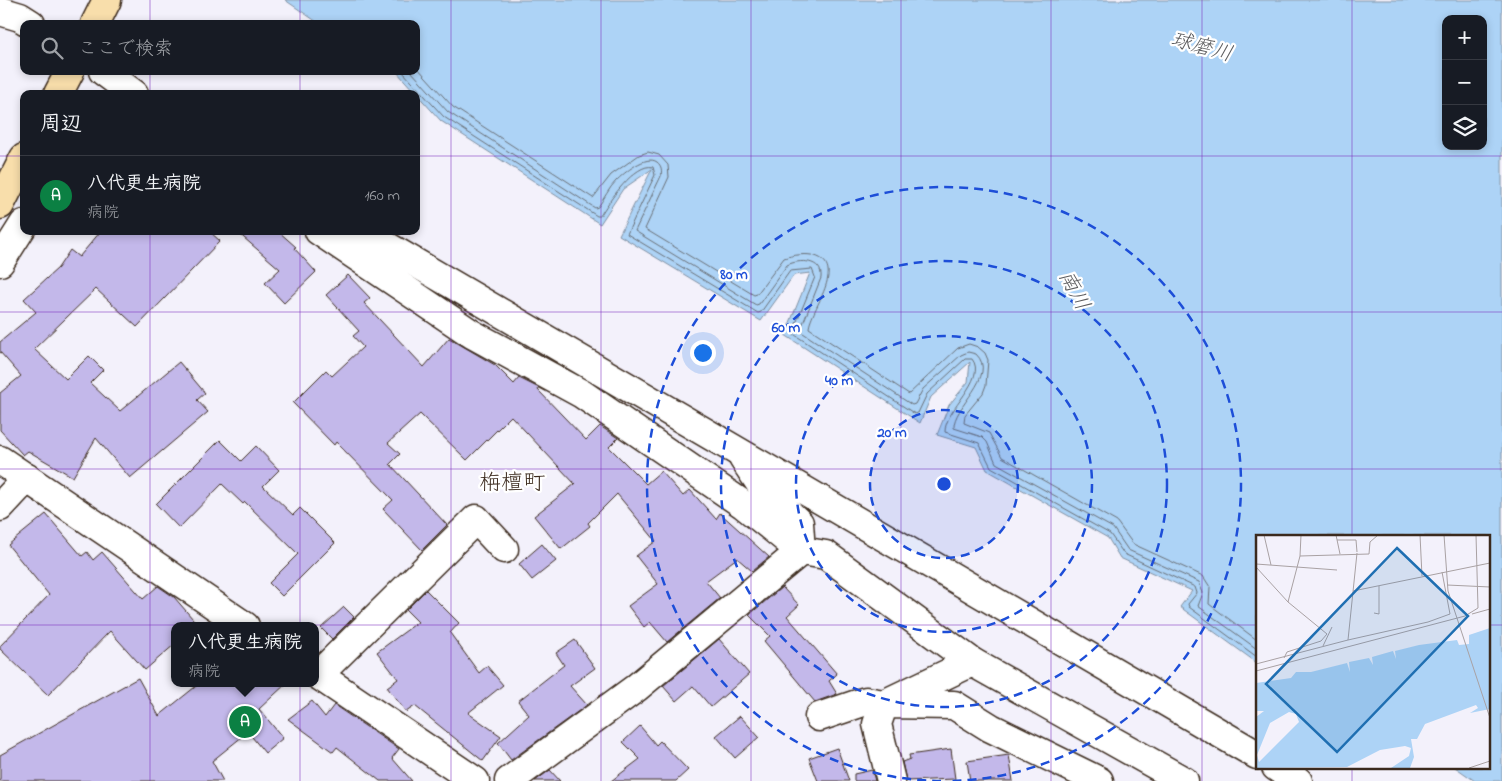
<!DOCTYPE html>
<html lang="ja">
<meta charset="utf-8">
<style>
body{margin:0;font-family:"Indie Flower","Klee One",sans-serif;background:#20242c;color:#f1f3f6}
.controls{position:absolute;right:15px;top:15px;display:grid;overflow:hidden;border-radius:10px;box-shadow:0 2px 8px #0003}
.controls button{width:45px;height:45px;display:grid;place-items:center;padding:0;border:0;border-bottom:1px solid #363941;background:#171b24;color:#f1f3f6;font:25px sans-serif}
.you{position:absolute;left:702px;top:352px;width:18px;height:18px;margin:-12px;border:4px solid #fff;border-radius:50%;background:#1a73e8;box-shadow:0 0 0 8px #1a73e833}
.badge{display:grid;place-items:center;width:32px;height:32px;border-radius:50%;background:#0b8043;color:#fff;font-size:16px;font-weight:700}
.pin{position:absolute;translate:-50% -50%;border:2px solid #fff;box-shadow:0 1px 5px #0006}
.popup{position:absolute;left:171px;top:622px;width:148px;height:65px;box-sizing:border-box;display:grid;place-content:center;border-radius:10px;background:#171b24;filter:drop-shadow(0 1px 4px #0005);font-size:16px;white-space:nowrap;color:#9ea1a6}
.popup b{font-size:19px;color:#f1f3f6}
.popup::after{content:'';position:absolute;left:50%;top:100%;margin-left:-10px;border:10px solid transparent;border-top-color:#171b24}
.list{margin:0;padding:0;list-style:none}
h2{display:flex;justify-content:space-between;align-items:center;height:65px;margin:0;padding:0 20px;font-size:21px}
h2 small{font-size:16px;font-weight:400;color:#9ea1a6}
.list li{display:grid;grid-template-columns:32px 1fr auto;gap:15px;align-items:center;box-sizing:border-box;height:80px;padding:0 20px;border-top:1px solid #363941}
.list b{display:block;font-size:19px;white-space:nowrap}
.list p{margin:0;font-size:16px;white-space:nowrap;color:#9ea1a6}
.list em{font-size:16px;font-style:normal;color:#9ea1a6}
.icon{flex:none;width:28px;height:28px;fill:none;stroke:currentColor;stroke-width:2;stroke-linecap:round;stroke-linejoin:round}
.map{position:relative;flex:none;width:1502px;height:781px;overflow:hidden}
.search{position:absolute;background:#171b24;box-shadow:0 2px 8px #0003;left:20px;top:20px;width:400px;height:55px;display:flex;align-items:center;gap:12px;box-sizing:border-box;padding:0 18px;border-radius:10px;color:#9ea1a6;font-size:19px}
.panel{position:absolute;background:#171b24;box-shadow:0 2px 8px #0003;left:20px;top:90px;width:400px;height:145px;border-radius:10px}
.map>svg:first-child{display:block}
.water{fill:#add3f6;stroke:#7f8fa0;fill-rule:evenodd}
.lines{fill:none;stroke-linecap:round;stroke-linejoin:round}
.shore{stroke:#696e74;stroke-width:1}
.building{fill:#c3b8ea;stroke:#3b2a1e}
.minor-casing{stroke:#3b2a1e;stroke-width:31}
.major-casing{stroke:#3b2a1e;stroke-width:31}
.minor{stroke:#fff;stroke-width:28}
.major{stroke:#f8deab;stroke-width:28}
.grid{fill:none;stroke:#7b2cbf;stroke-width:1;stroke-opacity:0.55}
.ring{fill:none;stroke:#1d4ed8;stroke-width:2.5;stroke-dasharray:9 6}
.labels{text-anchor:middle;stroke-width:4.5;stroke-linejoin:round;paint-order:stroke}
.water-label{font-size:21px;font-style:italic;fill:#5d5d5f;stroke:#fff}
.quarter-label{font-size:22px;fill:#3b2a1e;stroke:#fff}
.inset-road{fill:none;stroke:#a9a1a3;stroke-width:1}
.view{fill:#1f6fb2;fill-opacity:0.15;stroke:#1f6fb2;stroke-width:2.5}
.inset-edge{fill:none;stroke:#3b2a1e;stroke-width:2.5}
.centre{fill:#1d4ed8;stroke:#fff;stroke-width:2.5}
.ring-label{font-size:15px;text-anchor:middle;font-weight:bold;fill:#1d4ed8;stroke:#fff;stroke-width:4.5;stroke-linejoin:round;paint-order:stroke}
</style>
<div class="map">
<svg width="1502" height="781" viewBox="0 0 1502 781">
<rect width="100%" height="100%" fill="#f3f1fb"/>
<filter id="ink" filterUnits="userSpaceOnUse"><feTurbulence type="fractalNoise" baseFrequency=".02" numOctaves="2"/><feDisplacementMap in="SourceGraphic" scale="10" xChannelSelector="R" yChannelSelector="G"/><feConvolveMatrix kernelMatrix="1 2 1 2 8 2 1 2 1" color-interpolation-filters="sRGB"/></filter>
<g filter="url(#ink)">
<path class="water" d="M285,0h1217v781h-27l-20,-14h33v-231h-231v127l-77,-56 12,-16 -72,-33 -12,-20 -121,-68 -11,-23 -39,-12 12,-30 19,-23 2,-20 -39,35 -11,26 -135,-88 25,-62 -16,2 -33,46 -142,-86 33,-66 -29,20 -23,35 -159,-103 -45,-50h20v-47h-96zM1446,19h37v127h-37z"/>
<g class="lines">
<g class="shore">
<path d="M416,66l37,41 140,91 18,-23 28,-20 9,-3 11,3 9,10 1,12 -24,52 109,66 3,-1 27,-36c9,-3 23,-5 31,-2 32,10 -4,53 -6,72l100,66 49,-46 11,-4 9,3 7,6 3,7 -2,25 -3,8 -18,22 -1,8 25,10 13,24 115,65 16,22 70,32 7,11 -1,17 48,36"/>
<path d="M402,71l42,46 153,99h3c8,-13 35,-54 53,-49l2,8 -28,59 131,79 3,-1 29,-41 22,-2 3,8 -23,56 123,81 3,-1 9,-19 38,-35h7c16,20 -28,51 -27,73l34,11 12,24 119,67 14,20 71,33 2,6 -9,11 1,3 68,50"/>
<path d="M411,71l37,41 147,96 3,-1c6,-8 11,-19 18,-26 8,-8 30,-27 41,-19 5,4 5,9 4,14l-26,55 121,74 3,-1 28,-39c12,-6 36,-6 34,13l-21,53 112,74 3,-1 8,-15 38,-34 7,-3 8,2c23,22 -24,53 -22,74l28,9 5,5 9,21 117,65 15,22 71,32 4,11 -5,13 59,43"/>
</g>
</g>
<g class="building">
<polygon points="101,231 209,231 220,241 137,327 96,289 34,349 66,379 89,356 103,370 90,383 120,411 179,362 205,393 197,400 208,412 130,478 96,438 73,477 28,451 23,455 0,430 0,393 21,376 0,352 0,342 36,312 24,299 58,268 70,250 79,257"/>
<polygon points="236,231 278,231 296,247 294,248 316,272 284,303 265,283 280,269"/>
<polygon points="348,275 370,298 364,303 424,367 449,338 495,365 514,384 519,378 539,388 538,390 586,440 600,426 618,438 609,447 646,484 661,471 683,496 690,490 716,519 720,513 769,557 752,571 737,558 706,581 720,598 667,642 650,622 644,627 628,606 658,584 636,556 656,541 617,494 588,523 590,526 561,549 534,516 575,484 511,416 467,460 420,414 388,443 400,454 390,464 447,525 422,550 383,509 393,500 336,442 334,445 293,403 326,370 332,376 363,347 353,336 359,331 326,295"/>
<polygon points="220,440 241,461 256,446 279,470 263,486 293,515 300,508 335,543 282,596 269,583 298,554 245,502 243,504 222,484 179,528 156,504"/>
<polygon points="46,514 82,556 87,552 93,560 102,552 143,599 158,586 174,597 199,626 175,626 175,644 145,670 110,631 48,695 0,649 0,646 49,595 8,545"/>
<polygon points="542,544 556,561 532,580 519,564"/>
<polygon points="782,587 799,605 787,616 837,674 829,681 837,694 815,702 764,641 770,636 749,615"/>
<polygon points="426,590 459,623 450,633 479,673 487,666 503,685 468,713 501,736 483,761 415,706 406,712 387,687 398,679 377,652 418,622 406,610"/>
<polygon points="344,607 354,617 332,639 321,628"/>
<polygon points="719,639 749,674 711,707 693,686 676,701 663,686"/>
<polygon points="575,640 595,668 570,686 587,705 511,760 498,743 529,715 518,701 564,665 556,653"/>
<polygon points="138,678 159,716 200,683 287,683 259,709 283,738 265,753 248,732 212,761 223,781 0,781 0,755"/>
<polygon points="312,701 325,717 334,705 399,749 392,758 412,781 380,781 337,747 333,752 288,719"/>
<polygon points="740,716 759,737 735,758 716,736"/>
<polygon points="640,726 656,745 660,741 688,770 676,781 611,781 640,759 623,742"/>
<polygon points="837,748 849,781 818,781 809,758"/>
<polygon points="951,749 955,779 906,781 902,762 910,759 909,755"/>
<polygon points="1009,755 1013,781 970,781 967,761"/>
<polygon points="550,770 560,781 535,781"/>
<polygon points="872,770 875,781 854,781 854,774"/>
</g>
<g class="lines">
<defs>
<g id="minor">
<polyline points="0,11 20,17 31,24"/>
<polyline points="103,71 134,94"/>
<polyline points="319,231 472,334 582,394 744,505 801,551"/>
<polyline points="361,231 1257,755"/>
<polyline points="0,262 24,224"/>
<polyline points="743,458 765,491 799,523 801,551"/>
<polyline points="0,460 245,626"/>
<polyline points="0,507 27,478"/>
<polyline points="315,673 475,781"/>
<polyline points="318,675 476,519 504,549"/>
<polyline points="819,717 866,701 884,704 972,662"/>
<polyline points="1276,767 1298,781"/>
<polyline points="509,781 636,688 801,551 826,555 972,662 1184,781"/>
<polyline points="891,781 877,724 884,704 954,705 991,728 1099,781"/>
</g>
<g id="major">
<polyline points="95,24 107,0"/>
<polyline points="58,94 70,71"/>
<polyline points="0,205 24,158"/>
</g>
</defs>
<use href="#minor" class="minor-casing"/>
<use href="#major" class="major-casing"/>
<use href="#minor" class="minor"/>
<use href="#major" class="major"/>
</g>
</g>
<path class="grid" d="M150,0v24M300,0v24M451,0v781M601,0v781M751,0v781M901,0v781M1051,0v781M1202,0v781M1352,0v536M150,71v23M300,71v23M0,156h24M416,156h1086M150,231v550M300,231v550M0,312h1502M0,469h1502M0,625h1257M1488,625h14M1352,767v14"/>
<circle cx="944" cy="484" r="74" fill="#1d4ed8" fill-opacity=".12"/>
<g class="ring">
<circle cx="944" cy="484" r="74"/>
<circle cx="944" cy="484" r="148"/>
<circle cx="944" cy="484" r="223"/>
<path d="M941 781A297 297 0 1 1 947 781"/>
</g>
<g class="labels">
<g class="water-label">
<text transform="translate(1202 46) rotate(15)" y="7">球磨川</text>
<text transform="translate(1075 290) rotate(62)" y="7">南川</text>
</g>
<g class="quarter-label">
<text x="512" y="489">栴檀町</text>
</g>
</g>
<g transform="translate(1256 535)">
<rect width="234" height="234" fill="#f3f1fb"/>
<path d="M234,93v81l-20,4 8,-5 -2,-3 -51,19 -8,15h-6l3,18 -4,11h-19l18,-12 2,-8 -6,-2 -25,4 -33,17 -91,1v-51l8,-6h-8v-28l35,-5 5,-6h15l36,-9 3,9 -1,-10 20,-4 4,7 -1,-8 21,-6 3,8 -1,-8 24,-6 38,-5 2,5 10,-1v-9zM33,177l7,2 3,8 -40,40 -2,-7 13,-32z" fill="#add3f6" fill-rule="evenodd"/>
<path class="inset-road" d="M8,0l7,30M80,0l4,19M164,0l2,41M188,0l4,56 42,127M81,5h19l1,12M44,21l69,-2 1,-12 8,-7M0,29l81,6M0,32l32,35 12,-46 1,-21M191,50l43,2M97,56l137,-28M118,78l5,1v-28M216,79l18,-5M92,105l80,-18 22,-8 -8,-42M67,111l9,-19M28,123l3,-6 34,-11 6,-7 -39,-32M0,129l92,-24 9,-87M0,136l209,-55 13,-8 -2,-73M213,233l21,-7"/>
<path class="view" d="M141,13l71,68 -131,136 -71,-68z"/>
<rect width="234" height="234" class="inset-edge"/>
</g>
<circle cx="944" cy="484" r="8" class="centre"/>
<g class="ring-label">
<text x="734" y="279">80 m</text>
<text x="786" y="332">60 m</text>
<text x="839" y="385">40 m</text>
<text x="892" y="437">20 m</text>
</g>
</svg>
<div class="controls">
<button>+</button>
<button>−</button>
<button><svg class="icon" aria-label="layers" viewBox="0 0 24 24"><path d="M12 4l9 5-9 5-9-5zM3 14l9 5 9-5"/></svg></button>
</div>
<div class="you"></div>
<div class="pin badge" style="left:245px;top:722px">A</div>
<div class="popup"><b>八代更生病院</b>病院</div>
<div class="search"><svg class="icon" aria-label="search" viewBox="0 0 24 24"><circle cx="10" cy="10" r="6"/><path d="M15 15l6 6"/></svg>ここで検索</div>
<section class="panel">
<h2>周辺<small></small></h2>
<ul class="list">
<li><span class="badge">A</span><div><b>八代更生病院</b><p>病院</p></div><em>160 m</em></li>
</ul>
</section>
</div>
